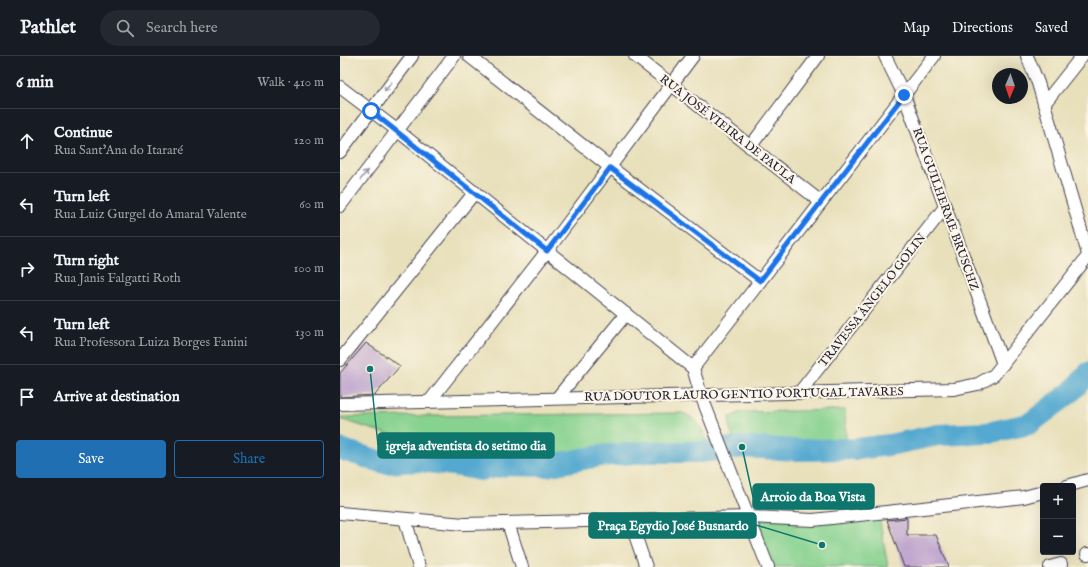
<!DOCTYPE html>
<meta charset="utf-8">
<style>
body{margin:0;font-family:"IM FELL English",serif;background:#242831;color:#f1f3f6}
.controls{position:absolute;right:12px;bottom:12px;display:grid;overflow:hidden;border-radius:4px;box-shadow:0 4px 16px #0002}
.controls button{width:36px;height:36px;display:grid;place-items:center;padding:0;border:0;border-bottom:1px solid #363941;background:#171b24;color:#f1f3f6;font:20px sans-serif}
.compass{position:absolute;left:652px;top:12px;width:36px;height:36px;border-radius:50%;background:#171b24;box-shadow:0 4px 16px #0002;rotate:182deg}
.stop{position:absolute;width:12px;height:12px;margin:-9px;border:3px solid #1a73e8;border-radius:50%;background:#fff}
.stop.end{background:#1a73e8;border-color:#fff;box-shadow:0 1px 4px #0008}
.list{margin:0;padding:0;list-style:none}
h2{display:flex;justify-content:space-between;align-items:center;height:52px;margin:0;padding:0 16px;font-size:17px}
h2 small{font-size:13px;font-weight:400;color:#9ea1a6}
.list li{display:grid;grid-template-columns:26px 1fr auto;gap:12px;align-items:center;box-sizing:border-box;height:64px;padding:0 16px;border-top:1px solid #363941}
.list b{display:block;font-size:15px;white-space:nowrap}
.list p{margin:0;font-size:13px;white-space:nowrap;color:#9ea1a6}
.list em{font-size:13px;font-style:normal;color:#9ea1a6}
.actions{display:flex;gap:8px;padding:12px 16px}
.actions a{flex:1;padding:9px 0;border:1px solid #1f6fb2;border-radius:4px;text-align:center;font-size:14px;color:#1f6fb2}
.actions .main{background:#1f6fb2;color:#fff}
.icon{flex:none;width:22px;height:22px;fill:none;stroke:currentColor;stroke-width:2;stroke-linecap:round;stroke-linejoin:round}
.map{position:relative;flex:none;width:748px;height:511px;overflow:hidden}
header{display:flex;align-items:center;gap:24px;box-sizing:border-box;height:56px;padding:0 20px;background:#171b24;border-bottom:1px solid #363941}
header strong{font-size:19px}
nav{display:flex;gap:22px;margin-inline-start:auto;font-size:14px}
.search{width:280px;height:36px;background:#242831;display:flex;align-items:center;gap:10px;box-sizing:border-box;padding:0 14px;border-radius:22px;color:#9ea1a6;font-size:15px}
main{display:flex}
aside{flex:1;background:#171b24}
.map>svg:first-child{display:block}
.green{fill:#87d28f;stroke:#547a65}
.lines{fill:none;stroke-linecap:round;stroke-linejoin:round}
.river{stroke:#54a9d0;stroke-width:22}
.building{fill:#b89ccb}
.minor-casing{stroke:#403e4e;stroke-width:14}
.minor{stroke:#fff;stroke-width:12}
.oneway{stroke:#9c9ca7}
.route{stroke:#1a73e8;stroke-width:5}
.labels{text-anchor:middle;stroke-width:4;stroke-linejoin:round;paint-order:stroke}
.street-label{font-size:12px;fill:#22223b;stroke:#fcf5e5}
.leader{fill:none;stroke:#0f766e;stroke-width:1.5}
.callout-dot{fill:#0f766e;stroke:#fcf5e5;stroke-width:1.5}
.callout{fill:#0f766e;stroke:#0f766e;stroke-width:1.5}
.callout-label{font-size:13px;text-anchor:middle;font-weight:bold;fill:#fff}
</style>
<header>
<strong>Pathlet</strong>
<div class="search"><svg class="icon" aria-label="search" viewBox="0 0 24 24"><circle cx="10" cy="10" r="6"/><path d="M15 15l6 6"/></svg>Search here</div>
<nav><a>Map</a><a>Directions</a><a>Saved</a></nav>
</header>
<main>
<aside>
<h2>6 min<small>Walk · 410 m</small></h2>
<ul class="list">
<li><svg class="icon" aria-label="ahead" viewBox="0 0 24 24"><path d="M12 20V5M6 11l6-6 6 6"/></svg><div><b>Continue</b><p>Rua Sant'Ana do Itararé</p></div><em>120 m</em></li>
<li><svg class="icon" aria-label="left" viewBox="0 0 24 24"><path d="M17 20v-9H6M10 6l-5 5 5 5"/></svg><div><b>Turn left</b><p>Rua Luiz Gurgel do Amaral Valente</p></div><em>60 m</em></li>
<li><svg class="icon" aria-label="right" viewBox="0 0 24 24"><path d="M7 20v-9h11M14 6l5 5-5 5"/></svg><div><b>Turn right</b><p>Rua Janis Falgatti Roth</p></div><em>100 m</em></li>
<li><svg class="icon" aria-label="left" viewBox="0 0 24 24"><path d="M17 20v-9H6M10 6l-5 5 5 5"/></svg><div><b>Turn left</b><p>Rua Professora Luiza Borges Fanini</p></div><em>130 m</em></li>
<li><svg class="icon" aria-label="arrive" viewBox="0 0 24 24"><path d="M6 21V4h12l-3 4 3 4H6"/></svg><div><b>Arrive at destination</b></div></li>
</ul>
<div class="actions"><a class="main">Save</a><a>Share</a></div>
</aside>
<div class="map">
<svg width="748" height="511" viewBox="0 0 748 511">
<rect width="100%" height="100%" fill="#fcf5e5"/>
<filter id="ink" filterUnits="userSpaceOnUse"><feTurbulence type="fractalNoise" baseFrequency=".025" numOctaves="2"/><feDisplacementMap in="SourceGraphic" scale="8" xChannelSelector="R" yChannelSelector="G"/><feConvolveMatrix kernelMatrix="1 2 1 2 8 2 1 2 1" color-interpolation-filters="sRGB"/></filter>
<filter id="wash" filterUnits="userSpaceOnUse"><feTurbulence type="fractalNoise" baseFrequency=".012" numOctaves="4" result="noise"/><feDisplacementMap in="SourceGraphic" scale="16" xChannelSelector="R" yChannelSelector="G"/><feGaussianBlur stdDeviation="0.9" result="paint"/><feColorMatrix in="noise" values="0 0 0 0 0 0 0 0 0 0 0 0 0 0 0 0 0 1.4 0 .05"/><feComposite in="paint" operator="in"/></filter>
<g filter="url(#wash)">
<rect width="100%" height="100%" fill="#e8e0bb"/>
<g class="green">
<path d="M505,354l1,29c-36,9 -73,1 -110,6l-6,-16 -1,-11 12,-6z"/>
<path d="M342,357c15,5 23,17 26,33l-15,-3h-38l-109,11 -33,-3 -48,-9 -78,-8 -47,-15v-2z"/>
<polygon points="539,460 548,511 429,511 411,463"/>
</g>
<g class="lines">
<polyline class="river" points="0,393 45,407 80,405 121,410 140,414 170,409 206,410 259,400 308,396 361,396 402,391 457,394 517,393 549,389 598,379 647,377 689,368 731,336 748,317"/>
</g>
<g id="blocks">
<g class="building">
<polygon points="26,287 60,310 35,339 0,341 0,317"/>
<polygon points="567,462 567,479 596,479 609,511 564,511 547,464"/>
</g>
</g>
</g>
<g filter="url(#ink)">
<use href="#blocks" fill-opacity="0" stroke="#403e4e" stroke-width="1"/>
<g class="lines">
<defs>
<g id="minor">
<polyline points="129,0 270,111 420,225"/>
<polyline points="295,0 481,146"/>
<polyline points="545,0 564,39 663,308"/>
<polyline points="687,0 698,27 748,198"/>
<polyline points="0,31 58,75 353,312 361,339 428,511"/>
<polyline points="704,48 742,0"/>
<polyline points="410,91 478,0"/>
<polyline points="0,96 72,0"/>
<polyline points="0,150 114,0"/>
<polyline points="0,304 135,136"/>
<polyline points="353,312 594,0"/>
<polyline points="459,337 605,151"/>
<polyline points="217,342 286,258"/>
<polyline points="89,346 207,195 353,0"/>
<polyline points="0,348 614,333 638,328 654,319 748,200"/>
<polyline points="727,430 748,424"/>
<polyline points="0,457 124,468 409,461 473,464 684,441 703,436"/>
<polyline points="65,463 79,511"/>
<polyline points="290,464 306,511"/>
<polyline points="168,467 182,511"/>
<polyline points="747,498 748,498"/>
<polyline points="710,511 721,508"/>
</g>
</defs>
<use href="#minor" class="minor-casing"/>
<use href="#minor" class="minor"/>
</g>
<defs><path id="oneway-shaft" d="M-6 0H5M1.5-3L5.5 0L1.5 3" fill="none" stroke-width="1.6" stroke-linecap="round" stroke-linejoin="round"/></defs>
<g class="oneway">
<use href="#oneway-shaft" transform="translate(48 31) rotate(127)"/>
<use href="#oneway-shaft" transform="translate(24 119) rotate(-53)"/>
</g>
</g>
<g class="lines" filter="url(#ink)">
<polyline class="route" points="31,55 207,195 270,112 420,225 564,39"/>
</g>
<g class="labels">
<g class="street-label">
<text transform="translate(388 73) rotate(38)" y="4">RUA JOSÉ VIEIRA DE PAULA</text>
<text transform="translate(606 153) rotate(70)" y="4">RUA GUILHERME BRUSCHZ</text>
<text transform="translate(532 244) rotate(-52)" y="4">TRAVESSA ÂNGELO GOLIN</text>
<text transform="translate(404 338) rotate(-1)" y="4">RUA DOUTOR LAURO GENTIO PORTUGAL TAVARES</text>
</g>
</g>
<path class="leader" d="M30 313L38 389M402 391L413 441M482 489L416 469"/>
<g class="callout-dot">
<circle cx="30" cy="313" r="4"/>
<circle cx="402" cy="391" r="4"/>
<circle cx="482" cy="489" r="4"/>
</g>
<g class="callout">
<rect x="38" y="377" width="176" height="25" rx="4"/>
<rect x="413" y="428" width="121" height="25" rx="4"/>
<rect x="249" y="457" width="167" height="25" rx="4"/>
</g>
<g class="callout-label">
<text x="126" y="394">igreja adventista do setimo dia</text>
<text x="473" y="445">Arroio da Boa Vista</text>
<text x="333" y="474">Praça Egydio José Busnardo</text>
</g>
</svg>
<div class="controls">
<button>+</button>
<button>−</button>
</div>
<svg class="compass" viewBox="-18 -18 36 36"><path d="M0-13l5 13h-10z" fill="#e53935"/><path d="M0 13l5-13h-10z" fill="#9ea1a6"/></svg>
<div class="stop" style="left:31px;top:55px"></div>
<div class="stop end" style="left:564px;top:39px"></div>
</div>
</main>
